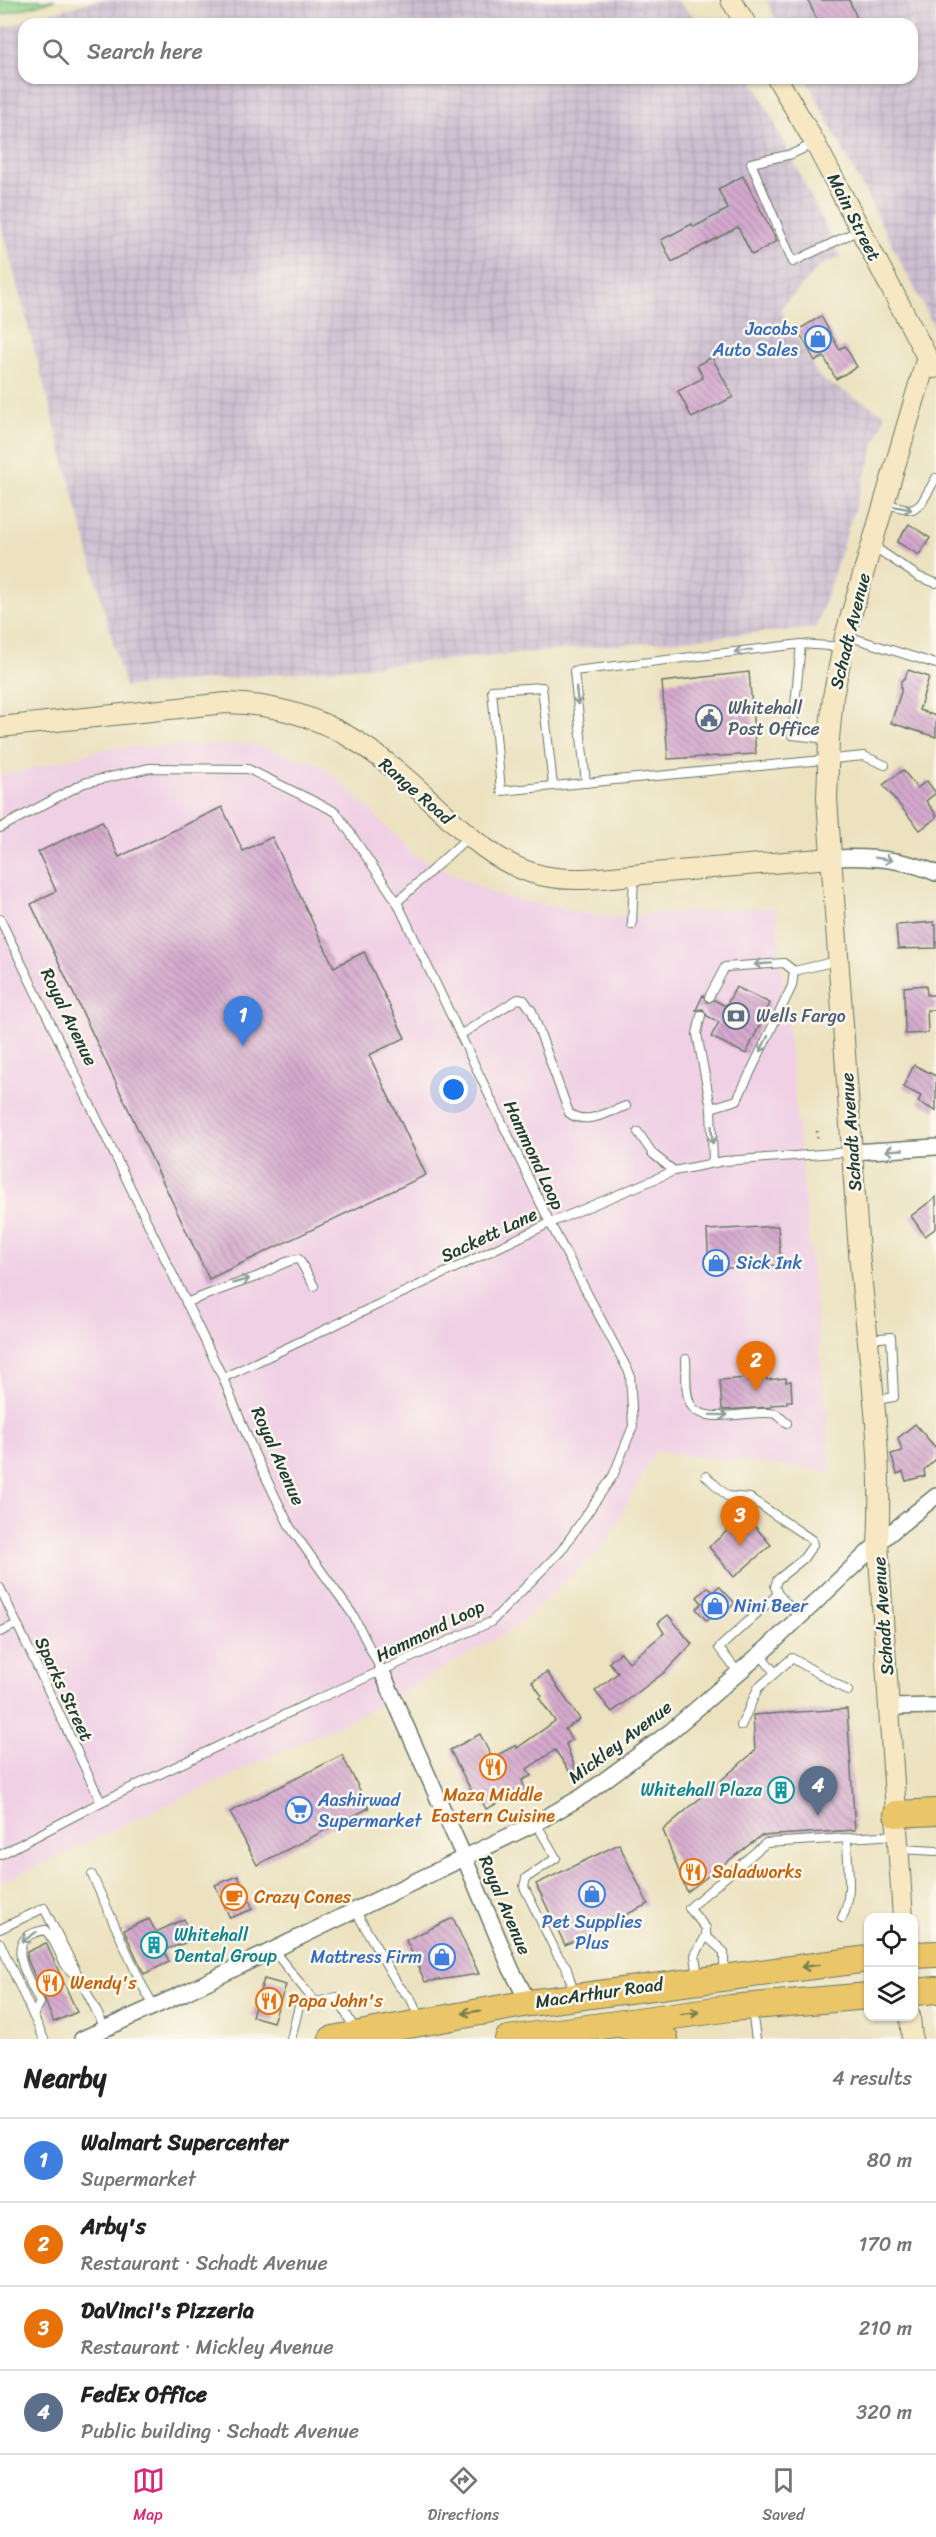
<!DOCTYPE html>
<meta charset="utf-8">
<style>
body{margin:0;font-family:Sriracha,sans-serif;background:#f6f6f6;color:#222}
.controls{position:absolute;right:18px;bottom:18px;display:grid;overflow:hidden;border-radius:12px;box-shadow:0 2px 4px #0004}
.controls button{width:54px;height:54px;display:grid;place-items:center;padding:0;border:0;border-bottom:2px solid #e0e0e0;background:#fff;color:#222;font:30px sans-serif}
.you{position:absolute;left:454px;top:1090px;width:21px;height:21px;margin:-15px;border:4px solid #fff;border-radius:50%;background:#1a73e8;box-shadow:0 0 0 9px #1a73e833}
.badge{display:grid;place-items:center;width:39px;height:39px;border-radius:50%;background:#db2777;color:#fff;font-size:20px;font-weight:700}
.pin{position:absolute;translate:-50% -50px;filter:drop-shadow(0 2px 3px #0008)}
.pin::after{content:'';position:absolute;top:32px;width:21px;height:18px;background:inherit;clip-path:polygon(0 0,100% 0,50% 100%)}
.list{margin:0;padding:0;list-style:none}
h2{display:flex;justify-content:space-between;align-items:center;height:78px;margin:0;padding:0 24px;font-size:26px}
h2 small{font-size:20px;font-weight:400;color:#767676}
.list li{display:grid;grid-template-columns:39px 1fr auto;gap:18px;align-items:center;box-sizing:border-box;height:84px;padding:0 24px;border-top:2px solid #e0e0e0}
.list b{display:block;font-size:22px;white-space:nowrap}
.list p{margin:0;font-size:20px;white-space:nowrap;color:#767676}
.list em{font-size:20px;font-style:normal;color:#767676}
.icon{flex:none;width:33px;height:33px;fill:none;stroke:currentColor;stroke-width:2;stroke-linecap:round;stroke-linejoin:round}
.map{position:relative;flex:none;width:936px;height:2039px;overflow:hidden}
.search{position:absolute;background:#fff;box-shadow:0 2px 4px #0004;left:18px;right:18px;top:18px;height:66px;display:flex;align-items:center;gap:15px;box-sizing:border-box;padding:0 21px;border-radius:18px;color:#767676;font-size:22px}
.sheet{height:414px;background:#fff}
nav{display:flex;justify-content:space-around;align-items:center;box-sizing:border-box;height:84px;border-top:2px solid #e0e0e0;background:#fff;font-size:16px;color:#767676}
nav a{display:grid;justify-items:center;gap:3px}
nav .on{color:#db2777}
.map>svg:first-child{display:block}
.built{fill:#f0d0e5}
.industrial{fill:url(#industrial-grid)}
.park{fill:url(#park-crowns);stroke:#5a8a62;stroke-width:1.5}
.building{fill:url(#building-back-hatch)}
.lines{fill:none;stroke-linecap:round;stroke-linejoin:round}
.lane-casing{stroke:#677765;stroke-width:10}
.street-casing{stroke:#677765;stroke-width:18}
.secondary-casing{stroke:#677765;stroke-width:22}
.highway-casing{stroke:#677765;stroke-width:28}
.path{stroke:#677765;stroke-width:3;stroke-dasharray:1.5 4.5;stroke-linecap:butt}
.lane{stroke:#fff;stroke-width:8}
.street{stroke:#fff;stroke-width:15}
.secondary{stroke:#f7e8c3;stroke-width:20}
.highway{stroke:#eac669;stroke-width:26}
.oneway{stroke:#8f9e9a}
.oneway2{stroke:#7a7b4c}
.labels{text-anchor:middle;stroke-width:5;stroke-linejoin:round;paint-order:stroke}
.street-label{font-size:18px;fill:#1f3d34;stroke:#fbf7ec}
.shop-label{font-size:18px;fill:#366cbe;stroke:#fbf7ec;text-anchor:start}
.service-label{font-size:18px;fill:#4e5e75;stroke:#fbf7ec;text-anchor:start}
.culture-label{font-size:18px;fill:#0d838f;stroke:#fbf7ec;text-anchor:end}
.food-label{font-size:18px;fill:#c56008;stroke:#fbf7ec;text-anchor:start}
</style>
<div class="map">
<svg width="936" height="2039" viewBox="0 0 936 2039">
<defs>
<pattern id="industrial-grid" width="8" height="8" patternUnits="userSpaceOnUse" patternTransform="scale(1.5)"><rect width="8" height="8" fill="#cebed2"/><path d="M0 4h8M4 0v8" fill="none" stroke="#b0a4b5"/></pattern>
<pattern id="park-crowns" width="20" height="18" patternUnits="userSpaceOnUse" patternTransform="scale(1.5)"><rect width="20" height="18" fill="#95d890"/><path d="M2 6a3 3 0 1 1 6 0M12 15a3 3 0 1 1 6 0" fill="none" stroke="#80ba7d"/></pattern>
<pattern id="building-back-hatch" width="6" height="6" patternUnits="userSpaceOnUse" patternTransform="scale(1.5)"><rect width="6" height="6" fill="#d5a9ce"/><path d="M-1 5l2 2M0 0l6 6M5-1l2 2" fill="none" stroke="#ac8ba8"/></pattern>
</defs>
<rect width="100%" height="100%" fill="#fbf7ec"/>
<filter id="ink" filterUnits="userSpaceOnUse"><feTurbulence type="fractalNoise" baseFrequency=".0167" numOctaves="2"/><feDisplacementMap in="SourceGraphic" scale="12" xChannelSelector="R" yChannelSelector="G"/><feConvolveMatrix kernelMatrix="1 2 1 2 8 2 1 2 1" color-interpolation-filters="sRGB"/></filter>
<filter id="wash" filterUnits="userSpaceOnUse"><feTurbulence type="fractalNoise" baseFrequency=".008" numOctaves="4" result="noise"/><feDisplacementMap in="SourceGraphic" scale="24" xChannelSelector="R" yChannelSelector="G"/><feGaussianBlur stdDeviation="1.35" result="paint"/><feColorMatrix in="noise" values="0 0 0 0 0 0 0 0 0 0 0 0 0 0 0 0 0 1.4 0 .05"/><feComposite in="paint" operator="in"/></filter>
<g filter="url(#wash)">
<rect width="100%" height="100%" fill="#ece2c0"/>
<polygon class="built" points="254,744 322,765 371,811 412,854 496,895 602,917 776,907 832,1472 655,1451 605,1545 518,1626 364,1713 0,1883 0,774 14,773 113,747"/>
<g class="industrial">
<polygon points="97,0 675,0 703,24 24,24 24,78 752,78 841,257 820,266 780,309 820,378 885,414 816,628 125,687 0,221 0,28"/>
<polygon points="766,0 936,0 936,330 806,78 912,78 912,24 778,24"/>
</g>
<polygon class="park" points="0,0 55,0 0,15"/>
<g id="blocks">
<g class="building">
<polygon points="808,0 849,0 857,18 846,24 819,24"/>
<polygon points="743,176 777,241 752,255 738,227 672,262 661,240 692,224 694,227 728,209 718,189"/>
<polygon points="821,316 839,349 845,346 857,367 836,379 824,357 815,361 798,330"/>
<polygon points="712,357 733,397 692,418 678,391 703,378 697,365"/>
<polygon points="909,524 930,538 919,555 897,542"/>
<polygon points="908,670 929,677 919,710 936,716 936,737 891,723 901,692 901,681 905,678"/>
<polygon points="749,672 756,754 668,759 662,682"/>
<polygon points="903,770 917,788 927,781 936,793 926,801 936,814 936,818 920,830 883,785"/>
<polygon points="222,807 243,851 272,837 334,967 364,952 405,1038 369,1055 426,1175 209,1279 31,904 56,891 38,852 102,821 119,857"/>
<polygon points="934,922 934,925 936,925 936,948 898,949 896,925"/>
<polygon points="926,985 927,995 934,995 935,1010 927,1010 928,1033 905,1034 904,987"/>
<polygon points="736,987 770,1003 746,1054 711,1037 719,1022 707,1016 703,1009 696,1010 703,995 707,1002 714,1000 726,1006"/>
<polygon points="914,1065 936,1076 936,1111 918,1102 921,1096 903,1087"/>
<polygon points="936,1197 936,1228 925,1236 911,1216"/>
<polygon points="778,1226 781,1265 709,1269 707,1230"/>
<polygon points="766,1377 767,1380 786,1378 786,1382 791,1381 792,1401 787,1401 787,1404 771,1405 771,1407 722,1410 720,1380"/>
<polygon points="915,1424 936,1448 936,1459 924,1470 925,1476 906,1481 903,1472 897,1474 891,1454 902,1451 898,1438"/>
<polygon points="745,1515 771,1545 734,1577 709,1547"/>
<polygon points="719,1586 735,1603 724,1614 720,1610 707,1621 696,1609 702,1603 697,1597 708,1587 713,1592"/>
<polygon points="668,1615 692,1644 666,1671 612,1712 595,1691 618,1673 609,1662 621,1652 629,1662 664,1633 658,1623"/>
<polygon points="547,1672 580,1719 565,1729 572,1740 566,1744 577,1773 572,1775 555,1750 527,1769 531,1776 522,1780 525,1790 486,1809 479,1795 474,1796 450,1750 480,1734 492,1758 516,1745 517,1748 555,1721 539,1698 542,1696 532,1682"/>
<polygon points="847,1709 855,1830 761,1836 687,1892 663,1830 755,1751 753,1715"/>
<polygon points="342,1755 369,1808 257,1865 230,1812"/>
<polygon points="619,1844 648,1904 565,1945 536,1884"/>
<polygon points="238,1876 253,1909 230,1918 215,1885"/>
<polygon points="453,1918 479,1974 425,1982 406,1940"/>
<polygon points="149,1919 156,1932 184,1919 194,1940 164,1950 169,1962 144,1974 124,1930"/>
<polygon points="46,1943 77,2012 54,2022 27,1958 27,1952"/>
<polygon points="264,1979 286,1985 273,2022 252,2016"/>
</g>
</g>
</g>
<g filter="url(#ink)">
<use href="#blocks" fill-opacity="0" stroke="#677765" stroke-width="1.5"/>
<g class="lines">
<defs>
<g id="lane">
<polyline points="815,143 792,154 751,163 793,262 859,230"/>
<polyline points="885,504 913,510 921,504 936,478"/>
<polyline points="873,546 919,577 936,583"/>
<polyline points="847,636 936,664"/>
<polyline points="801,644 792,735 828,739"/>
<polyline points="586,783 574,671 801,644 842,647"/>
<polyline points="553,786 542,687 492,690 501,791 553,786 864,756 885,765"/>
<polyline points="0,828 84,783 150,768 248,769 336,812 397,902 550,1223 630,1374 633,1426 613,1476 561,1551 491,1622 309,1703 101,1802 0,1855"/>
<polyline points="397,902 468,837"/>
<polyline points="0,919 223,1378 255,1455 290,1527 353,1615 382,1672"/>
<polyline points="632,925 634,876"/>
<polyline points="709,997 725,967 784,963 794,971 837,961"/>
<polyline points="701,1015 697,1034 711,1108 713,1163"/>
<path d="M460,1035l58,-36 6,1 8,11 37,102c16,13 39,-1 57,-7"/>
<polyline points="711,1108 737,1100 792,986 794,971"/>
<polyline points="638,1132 653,1154 674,1171"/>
<path d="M186,1303c24,-10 47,-18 70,-26 15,-6 28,-17 43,-18l15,27"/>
<polyline points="868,1339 891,1337 894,1397 875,1400"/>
<path d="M686,1359c1,13 -2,34 5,46 13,22 65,3 85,9 3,2 8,7 11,9"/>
<polyline points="223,1378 550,1223 674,1171 724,1161 850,1152"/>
<polyline points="706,1476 727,1496 750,1498 812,1540 813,1545 803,1559 777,1580 775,1587 778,1594 799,1617"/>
<polyline points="0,1588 101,1802"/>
<polyline points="0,1632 17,1624"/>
<polyline points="760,1654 775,1673"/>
<polyline points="738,1672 719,1648 778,1594"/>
<polyline points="741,1726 758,1688 792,1658 848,1691"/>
<polyline points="536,1823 556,1858 526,1878 524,1887 558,1956 566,1966 574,1993"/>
<polyline points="901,1849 936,1851"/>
<polyline points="92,1875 142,1985 154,2006"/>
<polyline points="355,1910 398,1985 411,1999 420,2020"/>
<path d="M842,1918c12,-23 5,-53 5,-79"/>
<polyline points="0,1929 44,1908 105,2028"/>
<polyline points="706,1936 724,1952 724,1975"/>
<polyline points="0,1943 44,2039"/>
<polyline points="273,1950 315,2002"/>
<polyline points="698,1978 695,1955 706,1936 706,1928 689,1908 766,1843 897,1835"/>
<polyline points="752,2011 756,2039"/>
<path d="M33,2015l7,-12c-12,-27 -40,-66 5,-73 17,17 12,33 33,47"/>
<polyline points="291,2039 299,2006 337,1997 355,2030"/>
</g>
<g id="street">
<path d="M831,858c36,-2 72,0 105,15"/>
<polyline points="852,1152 936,1147"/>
<polyline points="382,1672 464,1857 511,1969 529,2003"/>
<polyline points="889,1707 936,1706"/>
<polyline points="82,2039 184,1993 536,1823 583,1796 671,1731 767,1648 878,1543 936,1496"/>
</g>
<g id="secondary">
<polyline points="731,0 746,24"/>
<polyline points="777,78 815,143 927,357 934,368"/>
<path d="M0,727l226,-24c96,2 150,46 217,109 27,26 53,49 89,61 39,12 82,3 122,0 59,-5 118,-10 177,-15"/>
<path d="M903,1918l-25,-375c6,-98 -11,-194 -19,-291 -12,-151 -22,-302 -32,-453l2,-60 4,-42 12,-61 82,-279"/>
<polyline points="910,2016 912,2039"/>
</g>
<g id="highway">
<polyline points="897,1814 936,1812"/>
<polyline points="914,1955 936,1954"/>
<polyline points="914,1992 936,1990"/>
<polyline points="626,2026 644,2030 665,2039"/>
<polyline points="332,2039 529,2003 868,1959"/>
<polyline points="508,2039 731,2008 868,1996"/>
</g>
</defs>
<use href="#lane" class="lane-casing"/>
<use href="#street" class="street-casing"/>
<use href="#secondary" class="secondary-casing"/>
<use href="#highway" class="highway-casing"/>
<polyline class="path" points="817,1131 818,1141"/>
<use href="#lane" class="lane"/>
<use href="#street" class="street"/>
<use href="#secondary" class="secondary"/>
<use href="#highway" class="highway"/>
</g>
<defs><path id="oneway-shaft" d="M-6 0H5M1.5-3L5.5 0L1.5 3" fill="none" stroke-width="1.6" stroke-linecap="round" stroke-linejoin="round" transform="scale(1.5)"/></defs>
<g class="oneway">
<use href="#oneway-shaft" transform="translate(903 508) rotate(11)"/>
<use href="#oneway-shaft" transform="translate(743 651) rotate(173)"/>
<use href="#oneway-shaft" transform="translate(577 696) rotate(84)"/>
<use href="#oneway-shaft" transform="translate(884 859) rotate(9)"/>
<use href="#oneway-shaft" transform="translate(763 964) rotate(176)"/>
<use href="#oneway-shaft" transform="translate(764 1044) rotate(116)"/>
<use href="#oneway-shaft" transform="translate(712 1135) rotate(87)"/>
<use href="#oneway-shaft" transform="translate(894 1150) rotate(177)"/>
<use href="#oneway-shaft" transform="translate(241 1281) rotate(-16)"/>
<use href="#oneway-shaft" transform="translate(719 1415) rotate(1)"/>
<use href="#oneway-shaft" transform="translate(29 1937) rotate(146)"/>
</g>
<g class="oneway2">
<use href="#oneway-shaft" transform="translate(810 1966) rotate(173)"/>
<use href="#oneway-shaft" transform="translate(471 2012) rotate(171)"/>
<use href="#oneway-shaft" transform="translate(690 2013) rotate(-7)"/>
</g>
</g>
<defs>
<symbol id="shop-ring" viewBox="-11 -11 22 22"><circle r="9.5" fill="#fbf7ec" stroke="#3f7fe0" stroke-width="1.5"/><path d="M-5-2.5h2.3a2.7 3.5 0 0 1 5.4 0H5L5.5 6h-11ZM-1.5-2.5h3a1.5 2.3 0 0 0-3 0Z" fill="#3f7fe0"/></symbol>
<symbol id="civic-ring" viewBox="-11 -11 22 22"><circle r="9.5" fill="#fbf7ec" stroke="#5c6f8a" stroke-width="1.5"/><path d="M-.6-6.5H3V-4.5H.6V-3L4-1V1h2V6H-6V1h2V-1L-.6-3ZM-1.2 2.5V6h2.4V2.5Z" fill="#5c6f8a"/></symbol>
<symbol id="bank-ring" viewBox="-11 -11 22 22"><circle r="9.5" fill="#fbf7ec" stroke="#5c6f8a" stroke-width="1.5"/><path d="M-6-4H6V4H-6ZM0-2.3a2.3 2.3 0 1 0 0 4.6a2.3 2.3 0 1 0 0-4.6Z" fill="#5c6f8a"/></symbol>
<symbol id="restaurant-ring" viewBox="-11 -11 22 22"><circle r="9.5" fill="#fbf7ec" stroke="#e8710a" stroke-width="1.5"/><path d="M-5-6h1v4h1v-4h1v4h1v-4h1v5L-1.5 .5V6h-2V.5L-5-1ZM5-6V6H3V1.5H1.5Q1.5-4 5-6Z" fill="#e8710a"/></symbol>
<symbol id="building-ring" viewBox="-11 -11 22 22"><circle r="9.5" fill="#fbf7ec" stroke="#0f9aa8" stroke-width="1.5"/><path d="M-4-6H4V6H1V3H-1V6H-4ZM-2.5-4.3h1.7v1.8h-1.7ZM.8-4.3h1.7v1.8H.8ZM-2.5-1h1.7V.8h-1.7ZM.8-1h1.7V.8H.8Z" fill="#0f9aa8"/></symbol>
<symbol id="supermarket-ring" viewBox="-11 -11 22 22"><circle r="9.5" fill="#fbf7ec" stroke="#3f7fe0" stroke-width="1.5"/><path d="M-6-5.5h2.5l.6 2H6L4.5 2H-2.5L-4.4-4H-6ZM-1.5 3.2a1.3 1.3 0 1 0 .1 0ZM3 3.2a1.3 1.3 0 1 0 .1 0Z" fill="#3f7fe0"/></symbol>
<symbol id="cafe-ring" viewBox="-11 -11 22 22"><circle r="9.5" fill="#fbf7ec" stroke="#e8710a" stroke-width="1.5"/><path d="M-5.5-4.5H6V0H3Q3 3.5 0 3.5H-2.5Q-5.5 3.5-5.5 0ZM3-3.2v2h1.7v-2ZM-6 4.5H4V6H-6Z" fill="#e8710a"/></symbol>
</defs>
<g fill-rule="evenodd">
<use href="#shop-ring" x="803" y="324" width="30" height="30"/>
<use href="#civic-ring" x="694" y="703" width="30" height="30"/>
<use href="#bank-ring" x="721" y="1001" width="30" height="30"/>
<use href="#shop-ring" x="701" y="1248" width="30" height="30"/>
<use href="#shop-ring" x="700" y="1591" width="30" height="30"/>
<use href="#restaurant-ring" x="478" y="1752" width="30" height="30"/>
<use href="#building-ring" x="766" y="1775" width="30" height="30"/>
<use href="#supermarket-ring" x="284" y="1795" width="30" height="30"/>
<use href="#restaurant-ring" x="678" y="1857" width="30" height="30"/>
<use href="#shop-ring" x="577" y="1879" width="30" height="30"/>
<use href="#cafe-ring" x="219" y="1882" width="30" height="30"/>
<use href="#building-ring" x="139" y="1930" width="30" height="30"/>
<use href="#shop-ring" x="427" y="1942" width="30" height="30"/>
<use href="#restaurant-ring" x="35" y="1968" width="30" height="30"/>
<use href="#restaurant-ring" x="254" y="1986" width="30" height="30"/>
</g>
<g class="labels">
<g class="street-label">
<text transform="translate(854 217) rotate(63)" y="6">Main Street</text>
<text transform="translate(850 631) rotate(-76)" y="6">Schadt Avenue</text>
<text transform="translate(416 791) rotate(41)" y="6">Range Road</text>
<text transform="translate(69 1017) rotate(64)" y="6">Royal Avenue</text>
<text transform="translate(851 1132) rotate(-94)" y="6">Schadt Avenue</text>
<text transform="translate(534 1155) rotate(65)" y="6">Hammond Loop</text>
<text transform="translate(489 1235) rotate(-25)" y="6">Sackett Lane</text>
<text transform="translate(278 1456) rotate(66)" y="6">Royal Avenue</text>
<text transform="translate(883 1616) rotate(-94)" y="6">Schadt Avenue</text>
<text transform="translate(430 1631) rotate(-26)" y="6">Hammond Loop</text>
<text transform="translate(64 1689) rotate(65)" y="6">Sparks Street</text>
<text transform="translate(620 1742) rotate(-37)" y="6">Mickley Avenue</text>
<text transform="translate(505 1905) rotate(67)" y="6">Royal Avenue</text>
<text transform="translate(599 1993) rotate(-8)" y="6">MacArthur Road</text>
</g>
<g class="shop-label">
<text x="798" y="335" text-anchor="end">Jacobs<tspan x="798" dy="21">Auto Sales</tspan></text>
<text x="736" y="1269">Sick Ink</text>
<text x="734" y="1612">Nini Beer</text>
<text x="318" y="1806">Aashirwad<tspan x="318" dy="21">Supermarket</tspan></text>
<text x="592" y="1928" text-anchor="middle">Pet Supplies<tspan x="592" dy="21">Plus</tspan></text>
<text x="422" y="1963" text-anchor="end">Mattress Firm</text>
</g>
<g class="service-label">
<text x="728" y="714">Whitehall<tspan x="728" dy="21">Post Office</tspan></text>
<text x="756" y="1022">Wells Fargo</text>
</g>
<g class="culture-label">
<text x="762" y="1796">Whitehall Plaza</text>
<text x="174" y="1941" text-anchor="start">Whitehall<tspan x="174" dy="21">Dental Group</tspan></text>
</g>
<g class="food-label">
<text x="493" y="1801" text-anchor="middle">Maza Middle<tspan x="493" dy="21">Eastern Cuisine</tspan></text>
<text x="712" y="1878">Saladworks</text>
<text x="254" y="1903">Crazy Cones</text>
<text x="70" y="1989">Wendy's</text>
<text x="288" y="2007">Papa John's</text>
</g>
</g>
</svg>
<div class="controls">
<button><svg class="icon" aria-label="locate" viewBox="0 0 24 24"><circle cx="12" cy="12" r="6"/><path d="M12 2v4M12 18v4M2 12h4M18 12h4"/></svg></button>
<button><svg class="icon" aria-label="layers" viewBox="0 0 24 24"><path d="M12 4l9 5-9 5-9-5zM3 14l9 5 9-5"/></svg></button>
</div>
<div class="you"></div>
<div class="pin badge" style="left:243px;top:1046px;background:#3f7fe0">1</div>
<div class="pin badge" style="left:756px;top:1391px;background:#e8710a">2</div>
<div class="pin badge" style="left:740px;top:1546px;background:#e8710a">3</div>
<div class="pin badge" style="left:818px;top:1816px;background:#5c6f8a">4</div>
<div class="search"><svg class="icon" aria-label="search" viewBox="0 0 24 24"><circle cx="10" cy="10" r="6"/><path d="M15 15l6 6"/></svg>Search here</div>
</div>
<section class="sheet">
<h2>Nearby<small>4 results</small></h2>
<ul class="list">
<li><span class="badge" style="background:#3f7fe0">1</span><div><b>Walmart Supercenter</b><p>Supermarket</p></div><em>80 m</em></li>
<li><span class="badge" style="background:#e8710a">2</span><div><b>Arby's</b><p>Restaurant · Schadt Avenue</p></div><em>170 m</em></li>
<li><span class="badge" style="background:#e8710a">3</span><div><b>DaVinci's Pizzeria</b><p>Restaurant · Mickley Avenue</p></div><em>210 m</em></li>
<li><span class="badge" style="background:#5c6f8a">4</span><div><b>FedEx Office</b><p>Public building · Schadt Avenue</p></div><em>320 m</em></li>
</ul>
</section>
<nav>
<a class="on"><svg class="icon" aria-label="map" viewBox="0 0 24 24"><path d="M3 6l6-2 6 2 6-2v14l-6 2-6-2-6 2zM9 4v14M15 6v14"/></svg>Map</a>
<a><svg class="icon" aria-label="directions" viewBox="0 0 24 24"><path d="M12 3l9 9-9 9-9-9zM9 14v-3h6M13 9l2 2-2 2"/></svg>Directions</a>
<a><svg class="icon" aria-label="saved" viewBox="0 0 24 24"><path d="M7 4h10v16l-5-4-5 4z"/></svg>Saved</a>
</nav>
